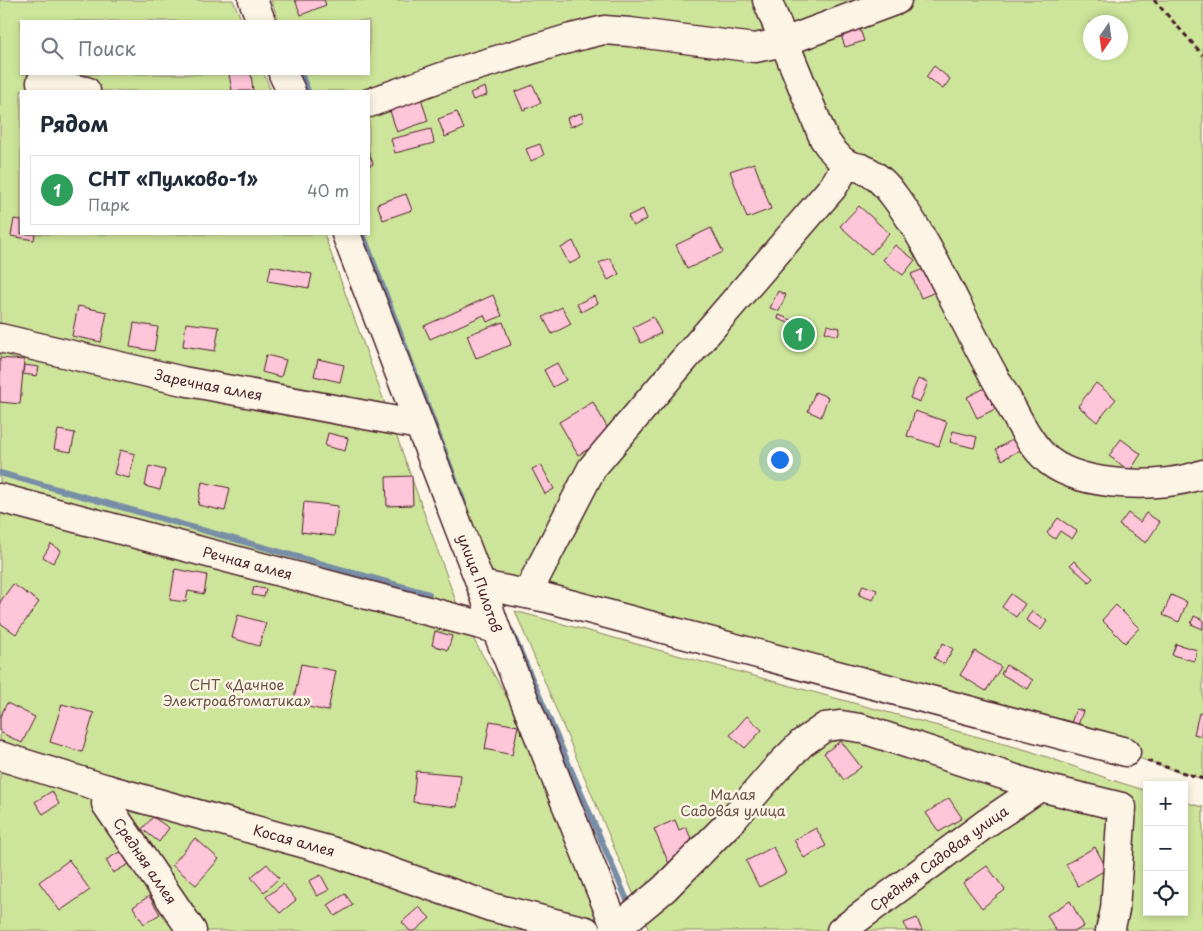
<!DOCTYPE html>
<html lang="ru">
<meta charset="utf-8">
<style>
body{margin:0;font-family:"Playpen Sans",sans-serif;background:#f2f2f3;color:#1f2937}
.controls{position:absolute;right:15px;bottom:15px;display:grid;overflow:hidden;border-radius:0px;box-shadow:0 2px 8px #0003}
.controls button{width:45px;height:45px;display:grid;place-items:center;padding:0;border:0;border-bottom:1px solid #e0e1e3;background:#fff;color:#1f2937;font:25px sans-serif}
.compass{position:absolute;left:1083px;top:15px;width:45px;height:45px;border-radius:50%;background:#fff;box-shadow:0 2px 8px #0003;rotate:193deg}
.you{position:absolute;left:779px;top:459px;width:18px;height:18px;margin:-12px;border:4px solid #fff;border-radius:50%;background:#1a73e8;box-shadow:0 0 0 8px #1a73e833}
.badge{display:grid;place-items:center;width:32px;height:32px;border-radius:50%;background:#4a1f2b;color:#fff;font-size:16px;font-weight:700}
.pin{position:absolute;translate:-50% -50%;border:2px solid #fff;box-shadow:0 1px 5px #0006}
.list{margin:0;padding:0;list-style:none}
h2{display:flex;justify-content:space-between;align-items:center;height:65px;margin:0;padding:0 20px;font-size:21px}
h2 small{font-size:16px;font-weight:400;color:#747a83}
.list li{display:grid;grid-template-columns:32px 1fr auto;gap:15px;align-items:center;box-sizing:border-box;height:70px;margin:0 10px 10px;padding:0 10px;border:1px solid #e0e1e3;border-radius:0px}
.list b{display:block;font-size:19px;white-space:nowrap}
.list p{margin:0;font-size:16px;white-space:nowrap;color:#747a83}
.list em{font-size:16px;font-style:normal;color:#747a83}
.icon{flex:none;width:28px;height:28px;fill:none;stroke:currentColor;stroke-width:2;stroke-linecap:round;stroke-linejoin:round}
.map{position:relative;flex:none;width:1203px;height:931px;overflow:hidden}
.search{position:absolute;background:#fff;box-shadow:0 2px 8px #0003;left:20px;top:20px;width:350px;height:55px;display:flex;align-items:center;gap:12px;box-sizing:border-box;padding:0 18px;border-radius:0px;color:#747a83;font-size:19px}
.panel{position:absolute;background:#fff;box-shadow:0 2px 8px #0003;left:20px;top:90px;width:350px;height:145px;border-radius:0px}
.map>svg:first-child{display:block}
.green{fill:#cde59a;stroke:#8c8262;fill-rule:evenodd}
.lines{fill:none;stroke-linecap:round;stroke-linejoin:round}
.stream{stroke:#788da6;stroke-width:6}
.building{fill:#ffc5d8;stroke:#4a1f2b}
.minor-casing{stroke:#4a1f2b;stroke-width:31}
.path{stroke:#4a1f2b;stroke-width:3;stroke-dasharray:5 4;stroke-linecap:butt}
.minor{stroke:#fcf5e5;stroke-width:28}
.labels{text-anchor:middle;stroke-width:5;stroke-linejoin:round;paint-order:stroke}
.street-label{font-size:14px;fill:#4a1f2b;stroke:#fcf5e5}
.park-label{font-size:14px;fill:#6b5047;stroke:#fcf5e5}
</style>
<div class="map">
<svg width="1203" height="931" viewBox="0 0 1203 931">
<rect width="100%" height="100%" fill="#fcf5e5"/>
<filter id="ink" filterUnits="userSpaceOnUse"><feTurbulence type="fractalNoise" baseFrequency=".02" numOctaves="2"/><feDisplacementMap in="SourceGraphic" scale="10" xChannelSelector="R" yChannelSelector="G"/><feConvolveMatrix kernelMatrix="1 2 1 2 8 2 1 2 1" color-interpolation-filters="sRGB"/></filter>
<g filter="url(#ink)">
<g class="green">
<polygon points="0,0 233,0 242,21 21,21 21,74 264,74 271,91 21,91 21,234 324,234 463,621 516,713 601,931 0,931"/>
<path d="M271,0h932v779l-52,-16 -25,-11 -635,-168 -133,-350h11v-143h-64l-7,-17h71v-53h-90zM1090,22h30v30h-30z"/>
<polygon points="515,611 1030,751 1112,780 1147,791 1147,912 1184,912 1184,802 1203,807 1203,931 649,931"/>
</g>
<g class="lines">
<g class="stream">
<polyline points="301,74 308,91"/>
<polyline points="363,234 464,503"/>
<polyline points="0,473 429,594"/>
<polyline points="511,630 630,907"/>
</g>
</g>
<g class="building">
<polygon points="295,0 324,0 326,5 301,15"/>
<polygon points="860,29 864,41 845,47 841,35"/>
<polygon points="934,66 950,79 943,89 926,77"/>
<polygon points="229,74 251,74 253,91 232,91"/>
<polygon points="533,85 541,103 523,110 515,92"/>
<polygon points="485,87 487,95 473,100 470,93"/>
<polygon points="421,98 428,121 397,132 389,108"/>
<polygon points="457,112 464,129 445,137 438,119"/>
<polygon points="581,113 584,121 570,127 567,118"/>
<polygon points="431,129 434,143 395,153 391,139"/>
<polygon points="540,144 544,155 531,161 526,149"/>
<polygon points="369,152 373,164 369,166"/>
<polygon points="754,163 771,209 747,218 730,171"/>
<polygon points="406,194 412,210 383,220 377,204"/>
<polygon points="859,206 889,233 871,254 840,226"/>
<polygon points="643,209 647,219 633,226 628,216"/>
<polygon points="14,219 21,220 21,234 35,234 34,240 11,236"/>
<polygon points="711,228 723,252 687,269 676,245"/>
<polygon points="573,241 581,258 569,264 561,248"/>
<polygon points="895,245 915,260 903,275 883,260"/>
<polygon points="610,258 619,274 608,280 599,263"/>
<polygon points="934,265 943,289 921,298 911,274"/>
<polygon points="271,266 312,274 309,288 268,281"/>
<polygon points="778,291 786,295 779,311 770,308"/>
<polygon points="493,295 502,316 487,322 484,315 430,339 424,326"/>
<polygon points="594,296 598,303 581,312 577,304"/>
<polygon points="78,306 107,312 101,342 72,336"/>
<polygon points="562,307 571,324 552,334 543,317"/>
<polygon points="779,315 799,323 797,326 778,319"/>
<polygon points="653,317 661,333 641,343 633,327"/>
<polygon points="503,322 511,345 476,358 467,335"/>
<polygon points="134,323 158,327 154,351 130,347"/>
<polygon points="186,323 219,327 215,351 183,346"/>
<polygon points="827,325 840,328 838,336 825,332"/>
<polygon points="266,355 286,360 281,377 262,372"/>
<polygon points="0,358 24,360 20,404 0,402"/>
<polygon points="318,359 344,365 340,382 314,376"/>
<polygon points="557,363 566,380 553,387 544,370"/>
<polygon points="24,365 39,367 37,376 23,374"/>
<polygon points="918,379 928,382 920,402 910,398"/>
<polygon points="1096,383 1116,399 1097,422 1078,406"/>
<polygon points="985,388 995,409 977,418 967,397"/>
<polygon points="815,392 828,397 821,417 808,411"/>
<polygon points="593,402 612,436 578,455 559,422"/>
<polygon points="915,411 947,422 939,446 907,436"/>
<polygon points="58,430 75,433 71,452 54,449"/>
<polygon points="953,431 977,437 974,448 950,442"/>
<polygon points="328,433 348,438 345,451 325,446"/>
<polygon points="1014,439 1020,450 1002,460 996,449"/>
<polygon points="1121,439 1141,454 1130,471 1109,456"/>
<polygon points="120,450 135,454 129,478 114,474"/>
<polygon points="541,465 554,489 545,494 532,469"/>
<polygon points="149,466 165,470 160,490 145,486"/>
<polygon points="412,476 413,505 387,506 386,477"/>
<polygon points="202,482 230,488 225,511 198,505"/>
<polygon points="304,502 338,506 334,536 301,532"/>
<polygon points="1128,513 1140,522 1146,513 1160,522 1146,543 1119,525"/>
<polygon points="1058,518 1077,531 1072,539 1060,531 1055,539 1047,533"/>
<polygon points="51,544 61,550 53,563 43,557"/>
<polygon points="1074,561 1093,578 1089,582 1070,565"/>
<polygon points="175,569 207,575 204,594 188,591 186,602 170,600"/>
<polygon points="13,584 39,602 16,634 0,623 0,602"/>
<polygon points="863,585 877,590 873,600 859,595"/>
<polygon points="254,587 266,589 264,597 252,595"/>
<polygon points="1011,594 1025,604 1016,617 1002,607"/>
<polygon points="1171,595 1187,602 1179,622 1163,615"/>
<polygon points="1116,605 1139,628 1125,643 1102,620"/>
<polygon points="1032,611 1047,621 1041,630 1026,620"/>
<polygon points="238,615 266,623 259,646 232,638"/>
<polygon points="1194,616 1203,620 1203,629 1191,624"/>
<polygon points="435,631 452,636 448,650 432,645"/>
<polygon points="943,643 953,649 944,664 934,658"/>
<polygon points="1176,644 1197,650 1194,661 1172,655"/>
<polygon points="975,651 1001,667 986,691 960,675"/>
<polygon points="301,664 336,671 328,711 293,704"/>
<polygon points="1006,665 1033,680 1028,689 1001,674"/>
<polygon points="7,703 35,717 22,743 0,732 0,717"/>
<polygon points="62,704 94,713 82,752 50,742"/>
<polygon points="1076,709 1083,711 1077,728 1070,726"/>
<polygon points="1199,713 1203,714 1201,736 1194,734"/>
<polygon points="747,716 762,730 745,748 730,735"/>
<polygon points="490,721 518,726 512,755 485,749"/>
<polygon points="841,741 861,767 844,780 824,753"/>
<polygon points="416,771 461,775 457,807 413,802"/>
<polygon points="52,791 59,804 43,814 35,802"/>
<polygon points="949,798 962,818 939,832 926,813"/>
<polygon points="153,817 169,828 159,842 142,829"/>
<polygon points="675,820 679,830 686,827 698,855 670,866 654,829"/>
<polygon points="816,828 826,846 804,858 794,840"/>
<polygon points="195,838 219,859 196,885 172,865"/>
<polygon points="773,847 786,873 759,887 746,861"/>
<polygon points="1095,847 1107,869 1078,886 1066,864"/>
<polygon points="121,851 129,864 113,873 106,860"/>
<polygon points="69,860 90,890 60,911 39,882"/>
<polygon points="267,864 279,878 264,892 251,877"/>
<polygon points="987,866 1005,890 982,908 963,883"/>
<polygon points="321,875 329,890 317,896 309,881"/>
<polygon points="283,884 296,900 280,913 266,897"/>
<polygon points="345,894 353,905 335,916 328,905"/>
<polygon points="149,896 160,914 144,924 133,907"/>
<polygon points="1070,901 1084,926 1076,931 1056,931 1047,915"/>
<polygon points="419,907 430,918 415,931 410,931 402,922"/>
<polygon points="917,918 922,931 907,931 904,923"/>
</g>
<g class="lines">
<defs>
<g id="minor">
<polyline points="253,0 261,21"/>
<path d="M767,0l57,139c6,9 13,19 23,25 4,2 10,3 14,4 15,6 25,16 34,29 25,33 43,71 62,108 16,32 32,63 50,94 12,22 23,46 42,62 34,27 115,28 154,13"/>
<polyline points="283,74 291,91"/>
<polyline points="41,82 86,91"/>
<polyline points="369,103 453,73 571,38 604,30 630,32 755,48 784,42 897,0"/>
<path id="s1" d="M346,234l135,351 15,44 121,302"/>
<path id="s2" d="M0,338l183,43 236,44"/>
<path id="s3" d="M0,498l496,131"/>
<polyline points="481,585 547,598 1126,752"/>
<polyline points="527,594 592,468 682,362 833,187 847,164"/>
<path id="s4" d="M0,756l107,33 224,62 160,56 95,24"/>
<path id="s5" d="M107,789l-1,15 86,127"/>
<polyline points="613,931 664,889 733,819 776,769 802,743 825,727 841,725 860,728 1040,787 1122,807 1115,910 1110,931"/>
<path id="s6" d="M841,931l147,-109 52,-35"/>
</g>
</defs>
<use href="#minor" class="minor-casing"/>
<g class="path">
<polyline points="1154,0 1203,55"/>
<polyline points="1147,761 1203,779"/>
</g>
<use href="#minor" class="minor"/>
</g>
</g>
<g class="labels">
<g class="street-label">
<text dy="5" stroke="none"><textPath href="#s2" startOffset="214">Заречная аллея</textPath></text>
<text dy="5" stroke="none"><textPath href="#s3" startOffset="256">Речная аллея</textPath></text>
<text dy="5" stroke="none"><textPath href="#s1" startOffset="374">улица Пилотов</textPath></text>
<text dy="5" stroke="none"><textPath href="#s4" startOffset="306">Косая аллея</textPath></text>
<text dy="5" stroke="none"><textPath href="#s6" startOffset="122">Средняя Садовая улица</textPath></text>
<text dy="5" stroke="none"><textPath href="#s5" startOffset="84">Средняя аллея</textPath></text>
</g>
<g class="park-label">
<text x="237" y="690">СНТ «Дачное<tspan x="237" dy="16">Электроавтоматика»</tspan></text>
<text x="733" y="800">Малая<tspan x="733" dy="16">Садовая улица</tspan></text>
</g>
</g>
</svg>
<div class="controls">
<button>+</button>
<button>−</button>
<button><svg class="icon" aria-label="locate" viewBox="0 0 24 24"><circle cx="12" cy="12" r="6"/><path d="M12 2v4M12 18v4M2 12h4M18 12h4"/></svg></button>
</div>
<svg class="compass" viewBox="-18 -18 36 36"><path d="M0-13l5 13h-10z" fill="#e53935"/><path d="M0 13l5-13h-10z" fill="#747a83"/></svg>
<div class="you"></div>
<div class="pin badge" style="left:799px;top:334px;background:#2e9e5b">1</div>
<div class="search"><svg class="icon" aria-label="search" viewBox="0 0 24 24"><circle cx="10" cy="10" r="6"/><path d="M15 15l6 6"/></svg>Поиск</div>
<section class="panel">
<h2>Рядом<small></small></h2>
<ul class="list">
<li><span class="badge" style="background:#2e9e5b">1</span><div><b>СНТ «Пулково-1»</b><p>Парк</p></div><em>40 m</em></li>
</ul>
</section>
</div>
